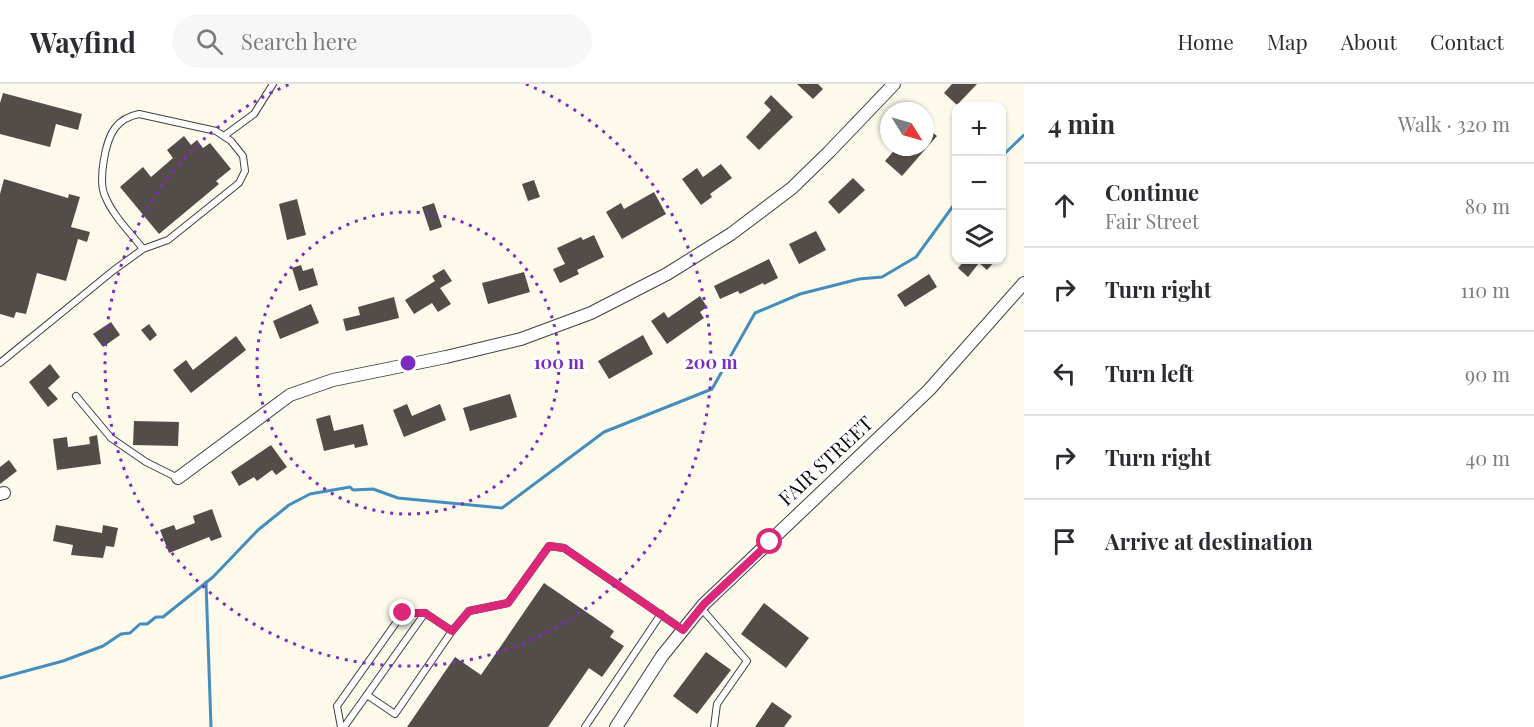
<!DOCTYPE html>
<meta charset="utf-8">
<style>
body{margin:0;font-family:"Playfair Display",serif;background:#f7f7f7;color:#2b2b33}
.controls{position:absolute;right:18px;top:18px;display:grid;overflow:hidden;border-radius:12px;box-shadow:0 2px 4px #0004}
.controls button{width:54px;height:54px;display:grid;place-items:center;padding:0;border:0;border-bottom:2px solid #e1e1e2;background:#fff;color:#2b2b33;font:30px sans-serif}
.compass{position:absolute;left:880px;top:18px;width:54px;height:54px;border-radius:50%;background:#fff;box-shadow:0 2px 4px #0004;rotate:127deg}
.stop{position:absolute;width:18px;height:18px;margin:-14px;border:4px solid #db2777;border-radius:50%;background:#fff}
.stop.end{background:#db2777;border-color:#fff;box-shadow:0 2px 6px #0008}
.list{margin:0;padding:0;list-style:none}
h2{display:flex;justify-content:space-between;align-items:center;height:78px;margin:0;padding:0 24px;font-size:26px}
h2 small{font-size:20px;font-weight:400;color:#7c7c81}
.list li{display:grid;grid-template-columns:39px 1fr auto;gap:18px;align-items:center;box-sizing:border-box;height:84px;padding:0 24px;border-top:2px solid #e1e1e2}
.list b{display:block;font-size:22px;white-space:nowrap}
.list p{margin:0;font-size:20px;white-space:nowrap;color:#7c7c81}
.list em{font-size:20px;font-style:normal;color:#7c7c81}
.icon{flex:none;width:33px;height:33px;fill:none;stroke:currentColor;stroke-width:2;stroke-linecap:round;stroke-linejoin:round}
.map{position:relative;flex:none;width:1024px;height:643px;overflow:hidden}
header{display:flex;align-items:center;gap:36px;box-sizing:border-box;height:84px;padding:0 30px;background:#fff;border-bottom:2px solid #e1e1e2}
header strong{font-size:28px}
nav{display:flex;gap:33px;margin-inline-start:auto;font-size:21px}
.search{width:420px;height:54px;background:#f7f7f7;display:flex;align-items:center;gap:15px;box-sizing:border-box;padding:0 21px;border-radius:33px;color:#7c7c81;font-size:22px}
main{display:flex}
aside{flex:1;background:#fff}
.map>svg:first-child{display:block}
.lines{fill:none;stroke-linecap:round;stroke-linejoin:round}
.stream{stroke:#448dbf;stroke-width:3}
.building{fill:#534d49}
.service-casing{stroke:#3f3f3f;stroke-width:8}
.minor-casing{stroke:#3f3f3f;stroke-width:14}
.service{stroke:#fff;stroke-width:6}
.minor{stroke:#fff;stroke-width:12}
.route{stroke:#db2777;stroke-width:8}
.ring{fill:none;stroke:#7b2cbf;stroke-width:3;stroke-dasharray:3 6}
.labels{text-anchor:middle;stroke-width:6;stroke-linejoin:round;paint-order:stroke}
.street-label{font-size:20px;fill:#0c0c0c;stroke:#fff}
.centre{fill:#7b2cbf;stroke:#fff;stroke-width:3}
.ring-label{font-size:18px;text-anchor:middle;font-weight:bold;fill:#7b2cbf;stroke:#fff;stroke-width:6;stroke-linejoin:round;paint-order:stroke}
</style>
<header>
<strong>Wayfind</strong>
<div class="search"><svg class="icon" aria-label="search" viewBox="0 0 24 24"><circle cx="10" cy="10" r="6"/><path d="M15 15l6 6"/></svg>Search here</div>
<nav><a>Home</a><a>Map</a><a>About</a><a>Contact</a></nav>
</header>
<main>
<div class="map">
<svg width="1024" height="643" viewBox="0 0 1024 643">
<rect width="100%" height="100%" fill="#fdfaec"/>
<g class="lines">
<g class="stream">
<polyline points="1002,72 1024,51"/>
<polyline points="206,498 211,643"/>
<polyline points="0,594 63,577 103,562 121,550 130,549 140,540 147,540 156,533 163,533 213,493 258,446 289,421 310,410 350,403 353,406 373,405 398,414 502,424 604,348 712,305 755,229 800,210 859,195 882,193 916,173 956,118"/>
</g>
</g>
<g class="building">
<polygon points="797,0 818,0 823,5 813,15"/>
<polygon points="952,0 977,0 957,21 944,9"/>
<polygon points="3,9 82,30 78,46 56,40 50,63 0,50 0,19"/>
<polygon points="771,11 793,33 759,66 746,53 771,26 764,19"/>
<polygon points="925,42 937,52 902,92 885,77 897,63 925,63"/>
<polygon points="184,52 191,61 197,56 203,64 210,59 231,85 216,97 219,100 159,150 120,103 143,83 151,93 173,74 167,66"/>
<polygon points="721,80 732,94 710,110 712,113 701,121 682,95 697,84 703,93"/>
<polygon points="853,94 865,106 839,130 828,118"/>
<polygon points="4,95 68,114 69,110 80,113 71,143 90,148 87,158 78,155 66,197 37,189 26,230 16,228 14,234 0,230 0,110"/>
<polygon points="534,96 540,113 528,117 522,100"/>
<polygon points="654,108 666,130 622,155 606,128 621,119 624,125"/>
<polygon points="297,115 306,151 287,156 279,120"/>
<polygon points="434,119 442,143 430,147 422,123"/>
<polygon points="816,147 826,166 799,180 789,160"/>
<polygon points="594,151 604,173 577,186 579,190 560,199 553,185 565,180 557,164 581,153 583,156"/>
<polygon points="769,175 778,194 764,201 763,199 740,210 738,207 720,215 714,202"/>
<polygon points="965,176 996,176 987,186 979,179 968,193 958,184"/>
<polygon points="301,181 303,187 313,184 318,201 299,207 292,184"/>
<polygon points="444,185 452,197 440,204 451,220 438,228 432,219 414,230 405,216 435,197 432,192"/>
<polygon points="524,188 530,208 488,220 482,199"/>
<polygon points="929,190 937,203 905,223 897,211"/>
<polygon points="700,212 707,223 700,228 704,234 667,260 651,237 664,228 668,234"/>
<polygon points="394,213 399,234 346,247 343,235 360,231 358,223"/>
<polygon points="311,220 319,239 280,255 273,237"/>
<polygon points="111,238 120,251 103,263 93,250"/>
<polygon points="149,240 157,251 150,257 141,246"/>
<polygon points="643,251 653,270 609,295 598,277"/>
<polygon points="236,252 246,266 191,309 173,286 186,276 193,286"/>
<polygon points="50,280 60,293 48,304 58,315 48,323 29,298"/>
<polygon points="510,310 517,333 470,347 463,324"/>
<polygon points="407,320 412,332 440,320 446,336 404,353 393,326"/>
<polygon points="330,331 334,347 363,340 368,361 355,364 354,360 324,367 316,335"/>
<polygon points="134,337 179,338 178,362 133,361"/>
<polygon points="97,351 101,380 57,386 53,355 67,353 68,363 90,360 89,353"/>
<polygon points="271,361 287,383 276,391 272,386 257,397 254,393 239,402 231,388"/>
<polygon points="9,376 17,387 0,400 0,383"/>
<polygon points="212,425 222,453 211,457 209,453 169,469 160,446 174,441 176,446 195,439 193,432"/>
<polygon points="56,441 102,449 103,441 118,444 114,463 106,462 103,474 71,471 73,461 53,457"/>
<polygon points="544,499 614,547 610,553 624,562 602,593 589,584 548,643 407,643 455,573 481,591"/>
<polygon points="764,519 809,554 786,584 741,550"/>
<polygon points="706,568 731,586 697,630 673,612"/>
<polygon points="772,618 792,632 784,643 755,643"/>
</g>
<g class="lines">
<defs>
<g id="service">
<polyline points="224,52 254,30 273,0"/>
<path d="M0,279l114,-93 29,-21 25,-9 71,-57 6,-12 -2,-15 -12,-15 -15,-10 -77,-17c-10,2 -18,6 -24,14 -10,13 -17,53 -10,68 8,20 25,36 38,53"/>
<polyline points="76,312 111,354 146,378 178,394"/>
<polyline points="701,524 747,577 717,620 714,643"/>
<polyline points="367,611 395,630 452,547"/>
<polyline points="341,643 337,622 403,529 425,529"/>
<polyline points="344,643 425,529 452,547 469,527 508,519 549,462 564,464 683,546"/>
<polyline points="585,643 661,530"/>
</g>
<g id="minor">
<polyline points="178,394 290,311 333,296 446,273 521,255 591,229 667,190 731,150 792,104 829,68 894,0"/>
<polyline points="0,410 4,409"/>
<polyline points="616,643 662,572 704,520 929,306 1024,199"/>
</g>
</defs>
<use href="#service" class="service-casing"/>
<use href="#minor" class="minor-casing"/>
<use href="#service" class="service"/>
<use href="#minor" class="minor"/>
</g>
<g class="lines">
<polyline class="route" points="403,529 425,529 452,547 469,527 508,519 549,462 564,464 683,546 704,520 770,458"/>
</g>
<g class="ring">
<circle cx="408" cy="279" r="151"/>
<path d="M526 0A303 303 0 1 1 290 0"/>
</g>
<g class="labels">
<g class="street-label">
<text transform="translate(826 377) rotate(-43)" y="7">FAIR STREET</text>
</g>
</g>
<circle cx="408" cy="279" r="9" class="centre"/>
<g class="ring-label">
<text x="559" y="285">100 m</text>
<text x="711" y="285">200 m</text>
</g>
</svg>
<div class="controls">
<button>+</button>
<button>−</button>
<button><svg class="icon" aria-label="layers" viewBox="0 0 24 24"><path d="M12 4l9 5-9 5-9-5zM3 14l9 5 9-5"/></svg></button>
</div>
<svg class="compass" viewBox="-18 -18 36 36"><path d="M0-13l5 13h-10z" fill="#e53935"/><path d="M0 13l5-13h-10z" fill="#7c7c81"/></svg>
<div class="stop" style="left:770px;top:458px"></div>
<div class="stop end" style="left:403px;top:529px"></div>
</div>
<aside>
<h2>4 min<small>Walk · 320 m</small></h2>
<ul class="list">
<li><svg class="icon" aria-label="ahead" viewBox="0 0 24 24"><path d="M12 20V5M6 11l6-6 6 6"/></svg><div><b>Continue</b><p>Fair Street</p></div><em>80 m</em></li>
<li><svg class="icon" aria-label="right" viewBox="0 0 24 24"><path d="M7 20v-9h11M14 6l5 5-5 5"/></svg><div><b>Turn right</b></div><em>110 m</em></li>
<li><svg class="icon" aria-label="left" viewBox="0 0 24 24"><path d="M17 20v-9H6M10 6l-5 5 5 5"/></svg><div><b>Turn left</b></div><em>90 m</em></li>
<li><svg class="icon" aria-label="right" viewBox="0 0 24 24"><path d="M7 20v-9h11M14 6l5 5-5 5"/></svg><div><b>Turn right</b></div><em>40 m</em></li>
<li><svg class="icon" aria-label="arrive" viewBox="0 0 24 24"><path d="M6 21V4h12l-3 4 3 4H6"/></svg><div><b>Arrive at destination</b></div></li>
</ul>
</aside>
</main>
